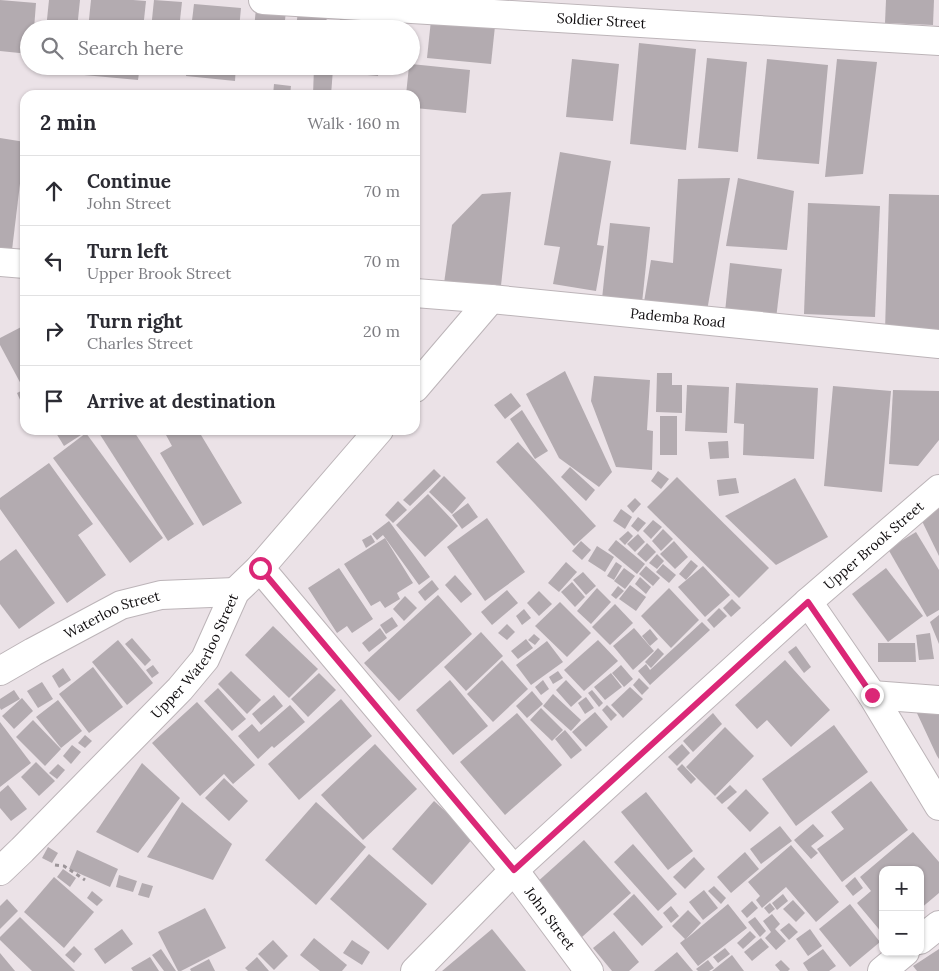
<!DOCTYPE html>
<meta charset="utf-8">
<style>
body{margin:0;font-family:Lora,serif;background:#f7f7f7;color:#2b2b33}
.controls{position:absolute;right:15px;bottom:15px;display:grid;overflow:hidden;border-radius:10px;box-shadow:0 1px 4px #0004}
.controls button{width:45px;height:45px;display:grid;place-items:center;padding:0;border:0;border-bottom:1px solid #e1e1e2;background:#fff;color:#2b2b33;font:25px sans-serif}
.stop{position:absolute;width:15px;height:15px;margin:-11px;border:4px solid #db2777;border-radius:50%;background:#fff}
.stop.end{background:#db2777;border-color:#fff;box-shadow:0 1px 5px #0008}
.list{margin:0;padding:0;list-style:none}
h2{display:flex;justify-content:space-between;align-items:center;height:65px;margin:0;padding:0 20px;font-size:21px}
h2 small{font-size:16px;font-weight:400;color:#7c7c81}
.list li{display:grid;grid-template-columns:32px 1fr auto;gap:15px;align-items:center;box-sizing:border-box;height:70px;padding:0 20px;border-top:1px solid #e1e1e2}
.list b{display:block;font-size:19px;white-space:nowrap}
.list p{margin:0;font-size:16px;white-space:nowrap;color:#7c7c81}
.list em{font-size:16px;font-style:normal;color:#7c7c81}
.icon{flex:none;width:28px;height:28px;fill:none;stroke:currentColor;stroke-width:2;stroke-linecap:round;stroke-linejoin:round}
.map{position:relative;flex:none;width:939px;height:971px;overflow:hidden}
.search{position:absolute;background:#fff;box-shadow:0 1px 4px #0004;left:20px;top:20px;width:400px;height:55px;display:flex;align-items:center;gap:12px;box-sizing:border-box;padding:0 18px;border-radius:28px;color:#7c7c81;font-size:19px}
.panel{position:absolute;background:#fff;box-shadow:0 1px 4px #0004;left:20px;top:90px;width:400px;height:345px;border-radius:15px}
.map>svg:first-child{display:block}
.building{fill:#b3abb0}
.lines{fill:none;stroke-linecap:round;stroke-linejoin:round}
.street-casing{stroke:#bcb4b8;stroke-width:30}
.secondary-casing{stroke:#bcb4b8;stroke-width:30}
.path{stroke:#9c9599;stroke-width:3;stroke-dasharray:4 4;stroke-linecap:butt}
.street{stroke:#fff;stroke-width:28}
.secondary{stroke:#fff;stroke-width:28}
.route{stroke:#db2777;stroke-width:6}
.labels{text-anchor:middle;stroke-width:4;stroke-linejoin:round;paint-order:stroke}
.street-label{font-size:14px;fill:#100d0f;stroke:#fff}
</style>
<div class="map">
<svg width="939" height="971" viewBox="0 0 939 971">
<rect width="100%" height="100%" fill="#ebe2e7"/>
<g class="building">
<polygon points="0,0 36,3 34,29 29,29 29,54 0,51"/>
<polygon points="49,0 80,0 77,29 46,29"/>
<polygon points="91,0 133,0 146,1 143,29 88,29"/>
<polygon points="154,0 182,2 179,29 151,29"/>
<polygon points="886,0 934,0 933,25 885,23"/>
<polygon points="194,4 241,8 239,29 191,29"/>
<polygon points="256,8 286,11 284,29 254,29"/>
<polygon points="298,10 327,13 326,29 296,29"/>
<polygon points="340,18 383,22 383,29 339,29"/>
<polygon points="431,20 495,26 491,64 427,58"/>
<polygon points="639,43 696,49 686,150 630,144"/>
<polygon points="707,58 747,62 738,152 698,148"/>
<polygon points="572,59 619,64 613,121 566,117"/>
<polygon points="767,59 828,65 819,164 757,159"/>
<polygon points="837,59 877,62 863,174 825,177"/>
<polygon points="411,64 470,70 466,113 415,108 415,95 406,95 409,66 411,66"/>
<polygon points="85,66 140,66 138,80 84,75"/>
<polygon points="187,66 236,66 235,81 186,76"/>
<polygon points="335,66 379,66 378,76 335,72"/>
<polygon points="314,67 333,69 331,95 313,95"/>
<polygon points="274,84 291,86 290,95 273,95"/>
<polygon points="0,138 25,142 12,250 0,248"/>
<polygon points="560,152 611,161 597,245 604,246 596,291 553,284 560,247 544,245"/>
<polygon points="730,178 707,311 644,302 651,260 673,263 678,179"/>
<polygon points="738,178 794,191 787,250 726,246"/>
<polygon points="511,192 500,295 443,291 452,225 482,194"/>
<polygon points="889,194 939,195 939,333 885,331"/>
<polygon points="808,203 880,206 875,317 804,314"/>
<polygon points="610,223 650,227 642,303 602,299"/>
<polygon points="730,263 782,269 775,327 724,322"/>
<polygon points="25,325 25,384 22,386 0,345 0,338"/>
<polygon points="565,371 612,472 599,487 559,458 526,394"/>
<polygon points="657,373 672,373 672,385 682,385 682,413 656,412"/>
<polygon points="594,376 650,380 647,430 653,431 652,470 616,467 591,401"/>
<polygon points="736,383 818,388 814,459 743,455 744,424 734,423"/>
<polygon points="687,385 729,387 727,433 685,431"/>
<polygon points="833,386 891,391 882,492 824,486"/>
<polygon points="25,389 25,400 21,402 17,393"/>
<polygon points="893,390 939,391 939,440 918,466 889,464"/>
<polygon points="511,393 521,406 505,419 494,405"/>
<polygon points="522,410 548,451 535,459 510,419"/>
<rect x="660" y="416" width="17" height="39"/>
<polygon points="60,430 78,430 81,435 64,446 56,433"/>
<polygon points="103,430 133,430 194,524 168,541 99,433"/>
<polygon points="174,430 198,430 242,503 203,526 160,453 172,446 166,435"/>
<polygon points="86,433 163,538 130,563 53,458"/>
<polygon points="728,441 729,458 710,459 708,442"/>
<polygon points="518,442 596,526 574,546 496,462"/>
<polygon points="49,463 93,524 78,535 106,575 67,603 0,509 0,498"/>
<polygon points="570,467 595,490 586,501 561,477"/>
<polygon points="434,469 441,476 410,506 403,500"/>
<polygon points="658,471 669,479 661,489 651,481"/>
<polygon points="444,476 466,498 452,514 429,492"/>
<polygon points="677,477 769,568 739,598 647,507"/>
<polygon points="736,478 739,493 719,496 717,480"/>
<polygon points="795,478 828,537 776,565 725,516"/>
<polygon points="428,494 458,526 425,557 396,525"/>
<polygon points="635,498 641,504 633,513 627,506"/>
<polygon points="398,501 407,510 393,523 385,515"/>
<polygon points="468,503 478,517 462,529 452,515"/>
<polygon points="939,503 939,556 920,517"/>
<polygon points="621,509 632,517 625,529 613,521"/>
<polygon points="638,517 646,523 638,532 631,526"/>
<polygon points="487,518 525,572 485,601 447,547"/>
<polygon points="653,520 662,527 651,539 643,531"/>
<polygon points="389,521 430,577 419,585 383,535 377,540 372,534"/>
<polygon points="663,529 673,539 661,551 652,541"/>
<polygon points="628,531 633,536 625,545 619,539"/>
<polygon points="916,532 939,570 939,610 927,617 888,549"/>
<polygon points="638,534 645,542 635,552 627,544"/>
<polygon points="371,535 375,542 366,548 362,540"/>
<polygon points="385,538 413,583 397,593 400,599 385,608 380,601 371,606 344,564"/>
<polygon points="616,540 645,564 637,574 608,550"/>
<polygon points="581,541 591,550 582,560 572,551"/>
<polygon points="674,541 688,557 675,569 660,554"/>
<polygon points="647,543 656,552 646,562 637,554"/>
<polygon points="597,546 614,557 605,572 588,561"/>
<polygon points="16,549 55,603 19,629 0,604 0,561"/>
<polygon points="657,554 664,561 657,569 649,563"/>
<polygon points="691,560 698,566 686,580 679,574"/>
<polygon points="566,562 577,572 559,592 548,583"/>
<polygon points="616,562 622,566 614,580 607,576"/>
<polygon points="663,564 676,575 669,583 656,572"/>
<polygon points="646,566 660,578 653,586 639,574"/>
<polygon points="703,566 730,595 705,617 678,587"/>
<polygon points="339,568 373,619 352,633 347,626 337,633 308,588"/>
<polygon points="624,568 635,576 625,589 614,581"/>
<polygon points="886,568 923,616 888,642 852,594"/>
<polygon points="583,572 596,586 586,595 573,580"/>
<polygon points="455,575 472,594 461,603 445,585"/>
<polygon points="640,577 651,587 646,594 635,584"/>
<polygon points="432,580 439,589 425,601 418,592"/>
<polygon points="572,582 585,597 575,607 561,592"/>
<polygon points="630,585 646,597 636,611 619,599"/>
<polygon points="618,586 624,591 616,599 611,595"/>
<polygon points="597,588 611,602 591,624 577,611"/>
<polygon points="669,588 699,620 671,648 641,616"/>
<polygon points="507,590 518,603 492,625 481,612"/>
<polygon points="539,591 552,604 539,616 527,603"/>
<polygon points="438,595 472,634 399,701 364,663"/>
<polygon points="405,596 417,608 404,621 393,609"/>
<polygon points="732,599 741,608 731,617 723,608"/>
<polygon points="560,602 591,633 567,657 535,626"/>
<polygon points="615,604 633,623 610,645 592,627"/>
<polygon points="719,608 727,616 714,628 707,620"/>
<polygon points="524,609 531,618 522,625 516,616"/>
<polygon points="939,615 939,644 930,622"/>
<polygon points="392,617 398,626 386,634 380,625"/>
<polygon points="702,622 710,630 650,685 638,671 646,664 650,670"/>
<polygon points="507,624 515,632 507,640 498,633"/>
<polygon points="273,626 318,669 289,698 245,655"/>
<polygon points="380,628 387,638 369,652 362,643"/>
<polygon points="634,628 654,651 633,670 613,646"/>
<polygon points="650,629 658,639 650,646 642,636"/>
<polygon points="481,632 503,656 466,691 444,667"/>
<polygon points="930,633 934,659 919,660 916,635"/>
<polygon points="534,634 540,639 535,645 528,640"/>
<polygon points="132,638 151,660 145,666 125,644"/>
<polygon points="526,639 533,648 518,659 511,651"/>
<polygon points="118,640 153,683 127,705 92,662"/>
<polygon points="598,640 618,661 584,691 564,670"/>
<polygon points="547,641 563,662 531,685 516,665"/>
<polygon points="878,643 915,643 916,662 878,662"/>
<polygon points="796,646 811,667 804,673 788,652"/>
<polygon points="658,648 664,654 651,668 645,662"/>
<polygon points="502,660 528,689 493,722 467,694"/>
<polygon points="785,660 830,710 791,747 767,720 757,729 735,705"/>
<polygon points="153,665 159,673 152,678 146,670"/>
<polygon points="621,665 633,679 624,687 612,673"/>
<polygon points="93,667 123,707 89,733 59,694"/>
<polygon points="63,668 71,680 59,688 52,676"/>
<polygon points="231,671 261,700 247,714 218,684"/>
<polygon points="558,671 563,678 553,684 549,677"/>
<polygon points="319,673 336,690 308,717 291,699"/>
<polygon points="611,673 622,687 605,700 594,687"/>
<polygon points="639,678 649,688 642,695 633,685"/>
<polygon points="450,680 488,726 453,755 416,710"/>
<polygon points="543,680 549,689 541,695 535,687"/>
<polygon points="566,680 582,697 571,707 556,690"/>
<polygon points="42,682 53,699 38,708 27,691"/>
<polygon points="630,687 643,699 623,718 611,705"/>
<polygon points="218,688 246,719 232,731 204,701"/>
<polygon points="14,690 20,699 1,710 0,708 0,699"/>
<polygon points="592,690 603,703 599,707 588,693"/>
<polygon points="532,691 543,704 527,718 516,706"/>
<polygon points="553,694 581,720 571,731 543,706"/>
<polygon points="274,695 283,706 261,725 252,714"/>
<polygon points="586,697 594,708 585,714 578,703"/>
<polygon points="22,698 33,711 14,729 2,716"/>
<polygon points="341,699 372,736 299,800 268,764"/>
<polygon points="58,700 82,731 61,748 36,717"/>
<polygon points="197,702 255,765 233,784 224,774 200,796 152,743"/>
<polygon points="290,705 305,722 274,748 272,746 258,759 238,736 252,724 259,732"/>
<polygon points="607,705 617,715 611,721 602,710"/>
<polygon points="541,708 563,730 552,741 530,720"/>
<polygon points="916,711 939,712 939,759 937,756"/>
<polygon points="595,712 608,727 586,747 572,732"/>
<polygon points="517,713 562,765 505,815 460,762"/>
<polygon points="713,713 722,724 693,752 683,741"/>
<polygon points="33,720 61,749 45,766 16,737"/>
<polygon points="0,722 31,763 0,787"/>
<polygon points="834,725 868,772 796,826 762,779"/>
<polygon points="725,727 754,756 715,796 686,767"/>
<polygon points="565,730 582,750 571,759 555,739"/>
<polygon points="85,735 92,741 85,748 78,743"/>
<polygon points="375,744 417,789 363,840 321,795"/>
<polygon points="682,744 690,753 677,766 668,757"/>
<polygon points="72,745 81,752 71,764 63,756"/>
<polygon points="36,762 55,781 39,796 21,777"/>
<polygon points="142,763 180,798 138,853 96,832"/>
<polygon points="58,764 65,770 57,779 49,773"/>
<polygon points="682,764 696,779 691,784 677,769"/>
<polygon points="224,778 248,801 229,821 205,798"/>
<polygon points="871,781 908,830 842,882 817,849 844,829 831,812"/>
<polygon points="8,785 27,809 11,821 0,808 0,792"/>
<polygon points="730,785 737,792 722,804 716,798"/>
<polygon points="746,789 769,813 750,832 727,808"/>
<polygon points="646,792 693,851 668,870 621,812"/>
<polygon points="434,801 474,837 432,885 392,849"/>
<polygon points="182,802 232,844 213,880 147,857"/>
<polygon points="316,802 366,847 316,905 265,860"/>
<polygon points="813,824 824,836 811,846 818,853 811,859 794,840"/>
<polygon points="780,826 792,841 761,864 750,849"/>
<polygon points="913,832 939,862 939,893 920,909 920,870 883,870 883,934 857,903 871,891 860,877"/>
<polygon points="584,840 631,893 582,937 535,884"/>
<polygon points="633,844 677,894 658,911 614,862"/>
<polygon points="791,845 839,902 816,922 786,887 762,908 756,900 760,896 748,882"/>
<polygon points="48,847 58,853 52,863 42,858"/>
<polygon points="77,850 118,869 110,887 69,869"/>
<polygon points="745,852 759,869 731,893 717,877"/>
<polygon points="369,854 427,904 388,950 330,899"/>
<polygon points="694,857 705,869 685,889 673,877"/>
<polygon points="63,869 76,878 70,887 57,877"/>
<polygon points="119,875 137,881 133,892 116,887"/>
<polygon points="54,877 94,912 64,948 24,912"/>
<polygon points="855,877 863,888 853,896 845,886"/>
<polygon points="142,883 153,886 149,898 138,895"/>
<polygon points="714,886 726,898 721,904 708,891"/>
<polygon points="704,890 718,908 703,920 689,902"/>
<polygon points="92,891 103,900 97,906 87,898"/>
<polygon points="634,894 663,927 642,946 613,914"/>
<polygon points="783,894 788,901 777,910 772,903"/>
<polygon points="7,899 18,911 0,929 0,906"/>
<polygon points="793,900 805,913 796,922 783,909"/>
<polygon points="752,901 758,908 747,918 741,911"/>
<polygon points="770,903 775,909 769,914 764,908"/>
<polygon points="728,904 747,928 698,966 680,943 685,939 672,926 688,910 701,923 686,939"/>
<polygon points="850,904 880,942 850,967 819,929"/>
<polygon points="671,906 679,916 671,923 663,913"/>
<polygon points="205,908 226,948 181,971 178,971 158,932"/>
<polygon points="772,914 780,924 775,929 786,941 776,950 765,938 771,932 763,921"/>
<polygon points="20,917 75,971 32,971 0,940 0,937"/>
<polygon points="755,917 766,931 760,937 748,922"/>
<polygon points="789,923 798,932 789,940 780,930"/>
<polygon points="122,929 133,944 105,964 94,949"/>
<polygon points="492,929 526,971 442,971"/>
<polygon points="810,929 822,946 808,956 796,939"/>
<polygon points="614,931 639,962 629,971 612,971 593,948"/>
<polygon points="750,931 756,937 743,949 737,943"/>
<polygon points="314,938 347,965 342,971 320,971 300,955"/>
<polygon points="761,938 769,947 752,961 744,952"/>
<polygon points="273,940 288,956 274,970 258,954"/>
<polygon points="352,940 370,952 362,965 343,953"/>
<polygon points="74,946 82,954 74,963 65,955"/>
<polygon points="725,948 730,954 718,963 713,957"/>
<polygon points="161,949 176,971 164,971 152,955"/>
<polygon points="823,949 836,966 829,971 808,971 803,963"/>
<polygon points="939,949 939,971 917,971 913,966"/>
<polygon points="677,952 693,971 654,971"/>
<polygon points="0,953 15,971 0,971"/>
<polygon points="732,955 744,971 712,971"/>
<polygon points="150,957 159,971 133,971 131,968"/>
<polygon points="257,957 269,971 248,971 245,968"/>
<polygon points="209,959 215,971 191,971 190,969"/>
<polygon points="708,960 714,968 709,971 698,971 696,969"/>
<polygon points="781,960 790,969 788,971 780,971 775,965"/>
</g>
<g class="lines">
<defs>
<g id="street">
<path id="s1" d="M263,0l676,41"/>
<polyline points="415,388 491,299"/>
<path id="s2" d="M260,568l254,302 75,101"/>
<polyline points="808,602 872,695 939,806"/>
<path id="s3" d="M0,671l33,-19 88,-47 40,-10 74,-3"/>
<polyline points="872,695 939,700"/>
<path id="s4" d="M0,871l22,-21 158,-161 25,-30 30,-67 25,-24 119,-138"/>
<polyline points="920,940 939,925"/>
<path id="s5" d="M415,971l99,-101 141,-129 153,-139 131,-113"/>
<polyline points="882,971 905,952"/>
</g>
<g id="secondary">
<polyline points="0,262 25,264"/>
<path id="s6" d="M415,293l76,6 448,45"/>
</g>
</defs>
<use href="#street" class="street-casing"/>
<use href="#secondary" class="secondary-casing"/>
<polyline class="path" points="55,865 64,866 85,880"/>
<use href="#street" class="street"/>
<use href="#secondary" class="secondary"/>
</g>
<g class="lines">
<polyline class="route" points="260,568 514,870 808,602 872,695"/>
</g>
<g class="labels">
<g class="street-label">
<text dy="5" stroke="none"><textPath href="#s1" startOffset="339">Soldier Street</textPath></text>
<text dy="5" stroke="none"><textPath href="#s6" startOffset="264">Pademba Road</textPath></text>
<text dy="5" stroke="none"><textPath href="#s5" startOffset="626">Upper Brook Street</textPath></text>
<text dy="5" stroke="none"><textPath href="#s3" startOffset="126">Waterloo Street</textPath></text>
<text dy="5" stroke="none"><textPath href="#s4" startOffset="292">Upper Waterloo Street</textPath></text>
<text dy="5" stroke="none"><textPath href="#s2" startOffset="455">John Street</textPath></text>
</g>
</g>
</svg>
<div class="controls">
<button>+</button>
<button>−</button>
</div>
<div class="stop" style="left:260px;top:568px"></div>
<div class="stop end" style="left:872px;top:695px"></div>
<div class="search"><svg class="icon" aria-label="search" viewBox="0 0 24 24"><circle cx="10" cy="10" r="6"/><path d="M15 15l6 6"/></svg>Search here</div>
<section class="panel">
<h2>2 min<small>Walk · 160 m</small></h2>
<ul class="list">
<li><svg class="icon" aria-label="ahead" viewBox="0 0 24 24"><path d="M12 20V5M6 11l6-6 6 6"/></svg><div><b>Continue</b><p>John Street</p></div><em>70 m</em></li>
<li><svg class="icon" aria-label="left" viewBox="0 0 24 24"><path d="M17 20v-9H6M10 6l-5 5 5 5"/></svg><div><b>Turn left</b><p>Upper Brook Street</p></div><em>70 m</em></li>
<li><svg class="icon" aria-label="right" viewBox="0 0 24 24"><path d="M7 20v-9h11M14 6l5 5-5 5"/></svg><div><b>Turn right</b><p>Charles Street</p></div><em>20 m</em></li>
<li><svg class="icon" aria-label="arrive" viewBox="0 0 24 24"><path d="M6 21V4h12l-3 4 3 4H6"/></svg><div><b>Arrive at destination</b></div></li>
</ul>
</section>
</div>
